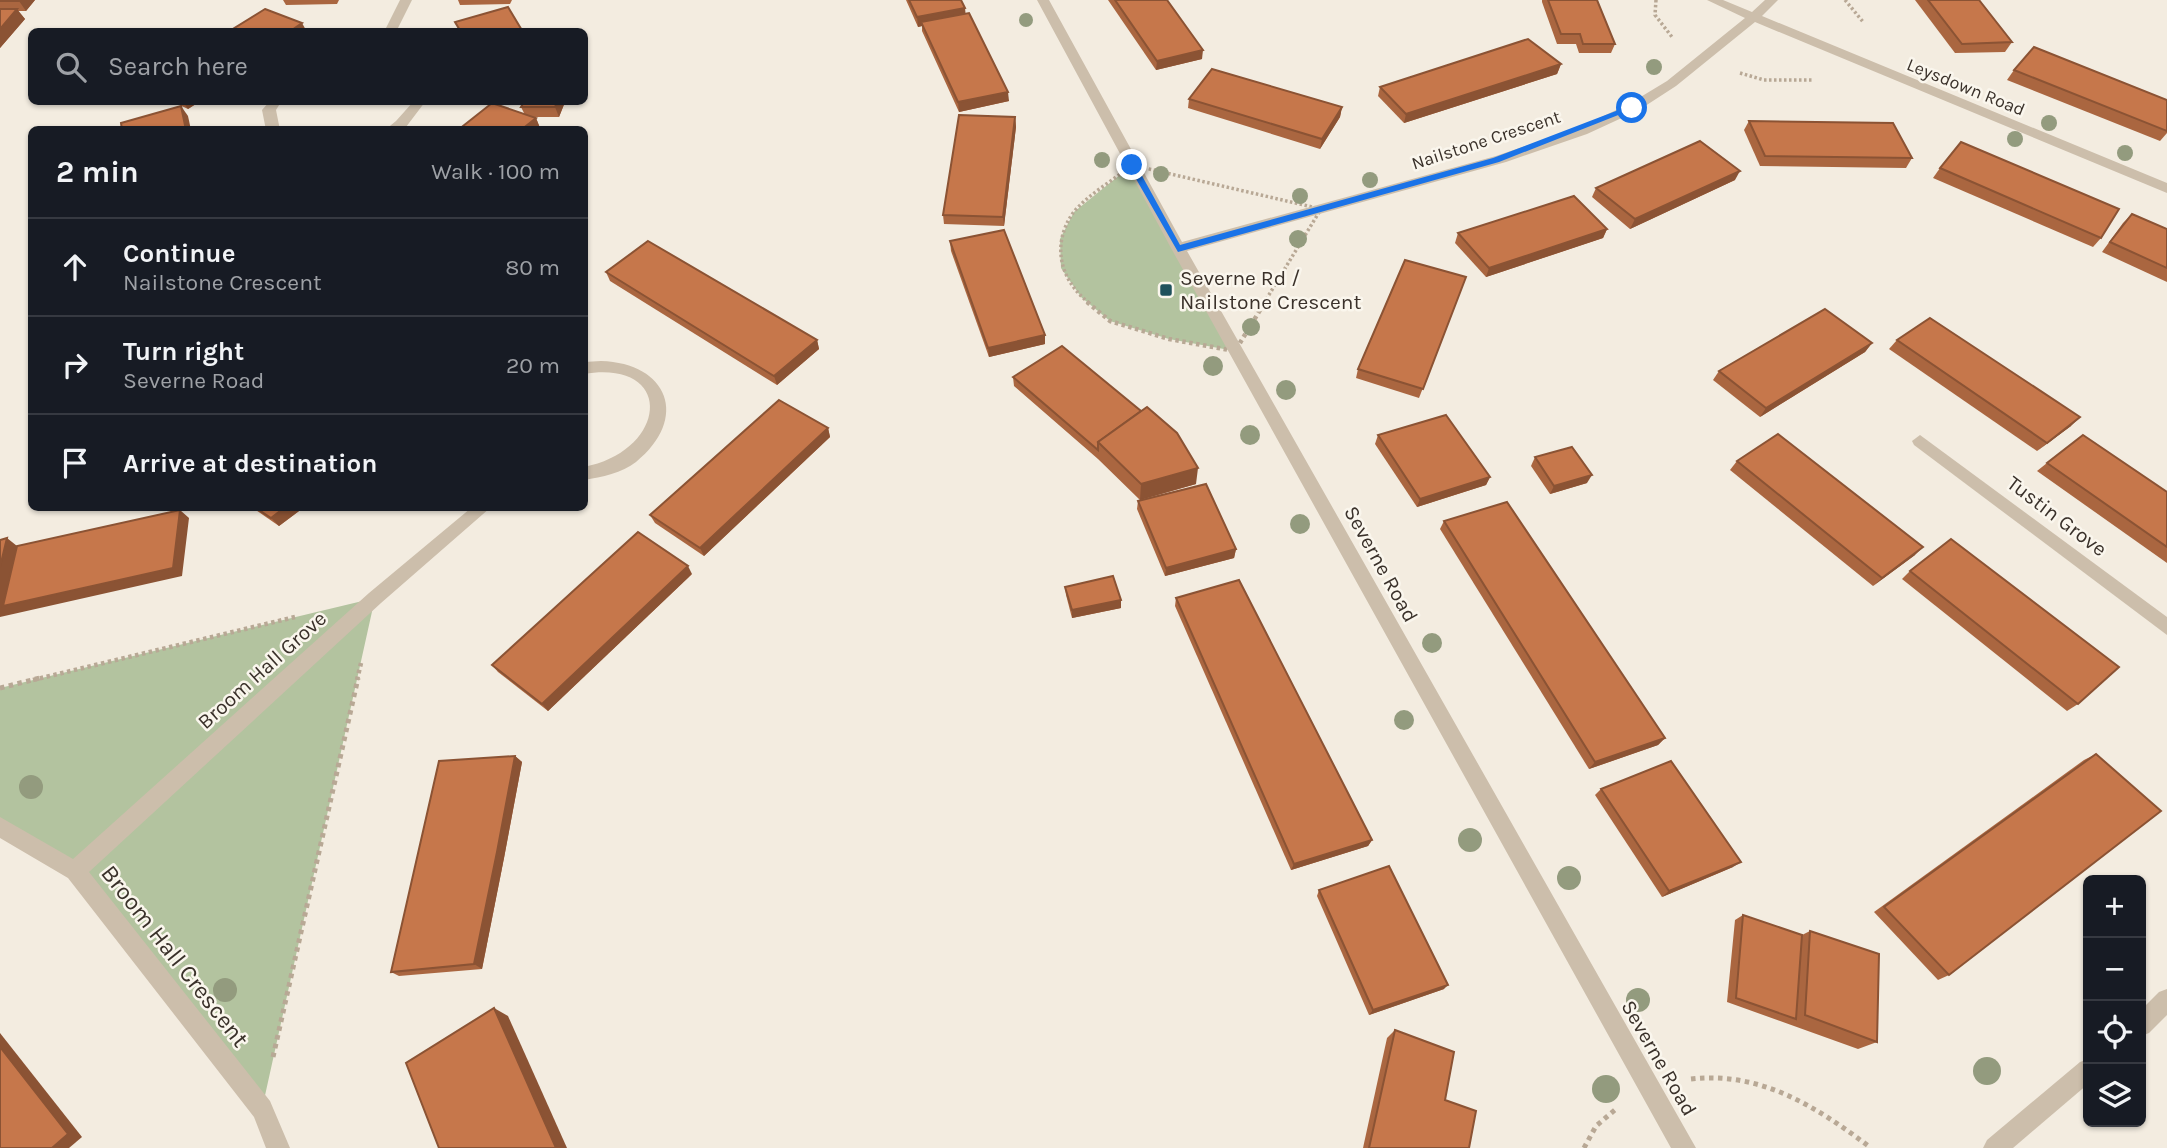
<!DOCTYPE html>
<meta charset="utf-8">
<style>
body{margin:0;font-family:Karla,sans-serif;background:#20242c;color:#f1f3f6}
.controls{position:absolute;right:21px;bottom:21px;display:grid;overflow:hidden;border-radius:10px;box-shadow:0 2px 5px #0004}
.controls button{width:63px;height:63px;display:grid;place-items:center;padding:0;border:0;border-bottom:2px solid #363941;background:#171b24;color:#f1f3f6;font:35px sans-serif}
.stop{position:absolute;width:21px;height:21px;margin:-16px;border:5px solid #1a73e8;border-radius:50%;background:#fff}
.stop.end{background:#1a73e8;border-color:#fff;box-shadow:0 2px 7px #0008}
.list{margin:0;padding:0;list-style:none}
h2{display:flex;justify-content:space-between;align-items:center;height:91px;margin:0;padding:0 28px;font-size:30px}
h2 small{font-size:23px;font-weight:400;color:#9ea1a6}
.list li{display:grid;grid-template-columns:46px 1fr auto;gap:21px;align-items:center;box-sizing:border-box;height:98px;padding:0 28px;border-top:2px solid #363941}
.list b{display:block;font-size:26px;white-space:nowrap}
.list p{margin:0;font-size:23px;white-space:nowrap;color:#9ea1a6}
.list em{font-size:23px;font-style:normal;color:#9ea1a6}
.icon{flex:none;width:38px;height:38px;fill:none;stroke:currentColor;stroke-width:2;stroke-linecap:round;stroke-linejoin:round}
.map{position:relative;flex:none;width:2167px;height:1148px;overflow:hidden}
.search{position:absolute;background:#171b24;box-shadow:0 2px 5px #0004;left:28px;top:28px;width:560px;height:77px;display:flex;align-items:center;gap:18px;box-sizing:border-box;padding:0 24px;border-radius:10px;color:#9ea1a6;font-size:26px}
.panel{position:absolute;background:#171b24;box-shadow:0 2px 5px #0004;left:28px;top:126px;width:560px;height:385px;border-radius:10px}
.map>svg:first-child{display:block}
.green{fill:#b3c39f}
.lines{fill:none;stroke-linecap:round;stroke-linejoin:round}
.path-far2{stroke:#b8a895;stroke-width:3.5;stroke-dasharray:2.5 2.5;stroke-linecap:butt}
.path-far1{stroke:#b8a895;stroke-width:4.5;stroke-dasharray:3.5 3.5;stroke-linecap:butt}
.path{stroke:#b8a895;stroke-width:5;stroke-dasharray:4.5 4.5;stroke-linecap:butt}
.street{fill:#ccbeab;fill-rule:evenodd}
.tree{fill:#939b7e}
.wall{fill:#aa6640}
.shaded-wall{fill:#8b5334}
.building{fill:#c6774b;stroke:#8b5334;stroke-width:2}
.route{fill:#1a73e8}
.poi-dot{fill:#1f515c;stroke:#faf6ed;stroke-width:2.5}
.labels{text-anchor:middle;stroke-width:5;stroke-linejoin:round;paint-order:stroke}
.far-street-label{font-size:18px;fill:#3a312a;stroke:#faf6ed}
.poi-label{font-size:21px;fill:#3a312a;stroke:#faf6ed;text-anchor:start}
.street-label{font-size:21px;fill:#3a312a;stroke:#faf6ed}
.near-street-label{font-size:24px;fill:#3a312a;stroke:#faf6ed}
</style>
<div class="map">
<svg width="2167" height="1148" viewBox="0 0 2167 1148">
<rect width="100%" height="100%" fill="#f3ece0"/>
<g class="green">
<polygon points="1132,165 1235,351 1169,339 1110,321 1081,297 1061,268 1060,239 1074,212"/>
<polygon points="375,598 262,1109 75,871 0,827 0,688"/>
</g>
<g class="lines">
<g class="path-far2">
<polyline points="1656,0 1655,15 1672,37"/>
<polyline points="1845,0 1864,23"/>
<polyline points="1740,73 1764,80 1814,80"/>
<path d="M1089,303c-29,-23 -38,-58 -16,-90 14,-18 41,-33 59,-48l189,44 -57,94"/>
</g>
<g class="path-far1">
<polyline points="1087,302 1110,321 1169,339 1235,351 1265,302"/>
<polyline points="33,680 295,617"/>
<polyline points="357,680 361,663"/>
</g>
<g class="path">
<polyline points="0,688 40,678"/>
<polyline points="273,1057 358,678"/>
<path d="M1691,1079c70,-8 126,28 180,69"/>
<polyline points="1584,1148 1596,1126 1616,1109"/>
</g>
<g class="street">
<polygon points="400,0 412,0 396,32 384,32"/>
<polygon points="1037,0 1049,0 1182,242 1496,156 1578,128 1629,104 1667,81 1745,18 1707,0 1723,0 1752,12 1765,0 1778,0 1762,16 2167,183 2167,193 1755,22 1676,86 1639,110 1587,134 1506,162 1187,251 1696,1148 1671,1148 1171,248"/>
<polygon points="269,102 281,102 276,110 280,130 266,130 262,110"/>
<polygon points="413,102 425,102 406,127 385,130 396,121"/>
<path d="M601,361c67,2 89,57 35,101 -14,11 -34,15 -52,18v-13c84,-16 92,-108 0,-93v-12z"/>
<polygon points="1920,435 2167,617 2167,635 1914,445 1912,441"/>
<polygon points="471,508 490,508 381,603 89,872 270,1101 290,1148 266,1148 254,1117 68,878 0,838 0,817 73,859 369,593"/>
<polygon points="2167,989 2167,1015 2149,1033 2141,1036 2141,1010 2159,992"/>
<polygon points="2088,1059 2088,1084 2013,1148 1983,1148 1987,1140 2080,1062"/>
</g>
</g>
<g class="tree">
<circle cx="1026" cy="20" r="7"/>
<circle cx="1654" cy="67" r="8"/>
<circle cx="2049" cy="123" r="8"/>
<circle cx="2015" cy="139" r="8"/>
<circle cx="2125" cy="153" r="8"/>
<circle cx="1102" cy="160" r="8"/>
<circle cx="1161" cy="174" r="8"/>
<circle cx="1370" cy="180" r="8"/>
<circle cx="1300" cy="196" r="8"/>
<circle cx="1298" cy="239" r="9"/>
<circle cx="1251" cy="327" r="9"/>
<circle cx="1213" cy="366" r="10"/>
<circle cx="1286" cy="390" r="10"/>
<circle cx="1250" cy="435" r="10"/>
<circle cx="1300" cy="524" r="10"/>
<circle cx="1432" cy="643" r="10"/>
<circle cx="1404" cy="720" r="10"/>
<circle cx="31" cy="787" r="12"/>
<circle cx="1470" cy="840" r="12"/>
<circle cx="1569" cy="878" r="12"/>
<circle cx="225" cy="990" r="12"/>
<circle cx="1638" cy="1000" r="12"/>
<circle cx="1987" cy="1071" r="14"/>
<circle cx="1606" cy="1089" r="14"/>
</g>
<g class="wall">
<polygon points="0,0 35,0 26,11 18,11 25,19 0,48"/>
<polygon points="283,0 339,0 337,4 286,5"/>
<polygon points="458,0 512,0 510,4 460,5"/>
<polygon points="906,0 961,0 965,8 965,13 1009,101 959,112 922,31 922,26 918,27"/>
<polygon points="1108,0 1167,0 1202,59 1156,70"/>
<polygon points="1542,0 1597,0 1615,44 1611,53 1579,53 1576,44 1557,44 1542,2"/>
<polygon points="1915,0 1979,0 2012,42 2005,52 1955,53"/>
<polygon points="1561,64 1557,74 1404,123 1378,96 1380,87"/>
<polygon points="2014,70 2167,131 2167,133 2160,141 2007,80"/>
<polygon points="1189,99 1342,107 1340,117 1320,149 1188,108"/>
<polygon points="173,102 199,102 188,109"/>
<polygon points="524,102 565,102 559,117 531,117 536,118 540,128 538,130 458,130 525,115 521,107"/>
<polygon points="1015,117 1016,127 1004,226 944,224 943,215"/>
<polygon points="1749,121 1912,158 1906,168 1760,166 1744,130"/>
<polygon points="1940,168 2101,238 2093,247 1933,178"/>
<polygon points="1735,180 1630,229 1592,197 1596,188"/>
<polygon points="2132,214 2167,229 2167,282 2102,252 2123,223"/>
<polygon points="1607,229 1603,238 1486,277 1455,243 1458,233"/>
<polygon points="950,241 1045,335 1045,344 989,357 951,251"/>
<polygon points="606,272 817,340 819,349 777,385 610,281"/>
<polygon points="1466,277 1419,398 1356,378 1358,369"/>
<polygon points="1897,340 2071,426 2037,451 1889,349"/>
<polygon points="1872,343 1865,352 1760,417 1713,380 1719,371"/>
<polygon points="1013,377 1141,411 1196,484 1140,500 1098,459 1014,386"/>
<polygon points="828,428 830,437 704,556 655,523 650,515"/>
<polygon points="1378,435 1490,477 1486,485 1417,507 1375,444"/>
<polygon points="1535,457 1587,483 1550,494 1531,466"/>
<polygon points="1737,461 1915,555 1873,586 1730,470"/>
<polygon points="2047,463 2167,492 2167,563 2037,471"/>
<polygon points="1138,501 1236,549 1234,558 1165,576 1137,509"/>
<polygon points="253,508 303,508 279,526"/>
<polygon points="1444,521 1665,738 1658,745 1589,769 1440,529"/>
<polygon points="1910,571 2078,704 2067,711 1902,579"/>
<polygon points="692,574 548,711 498,672 492,665"/>
<polygon points="1065,587 1121,600 1121,608 1072,618 1066,595"/>
<polygon points="1176,598 1372,840 1368,846 1291,870 1175,606"/>
<polygon points="2096,754 1949,975 1938,980 1874,912 2084,760"/>
<polygon points="515,756 522,762 504,858 482,969 399,976 391,972"/>
<polygon points="1601,789 1733,867 1662,897 1595,795"/>
<polygon points="1319,890 1444,989 1369,1015 1317,896"/>
<polygon points="1743,915 1802,935 1810,931 1877,1042 1858,1049 1727,1002 1735,920"/>
<polygon points="1395,1030 1469,1148 1363,1148 1387,1038"/>
</g>
<g class="shaded-wall">
<polygon points="20,0 35,0 26,11 19,1"/>
<polygon points="965,8 966,18 921,22 922,26 918,27 917,17"/>
<polygon points="17,9 25,19 0,48 0,29"/>
<polygon points="302,23 307,32 289,32"/>
<polygon points="1203,50 1202,59 1156,70 1157,61"/>
<polygon points="1561,64 1557,74 1404,123 1406,114"/>
<polygon points="1008,92 1009,101 959,112 958,102"/>
<polygon points="183,102 199,102 188,109"/>
<polygon points="557,102 565,102 559,117 555,107"/>
<polygon points="181,106 188,116 191,130 186,130"/>
<polygon points="1342,107 1340,117 1320,149 1322,139"/>
<polygon points="1015,117 1016,127 1004,226 1003,217"/>
<polygon points="536,118 540,128 538,130 521,130"/>
<polygon points="1740,171 1735,180 1630,229 1635,219"/>
<polygon points="1607,229 1603,238 1486,277 1489,268"/>
<polygon points="1045,335 1045,344 989,357 988,348"/>
<polygon points="817,340 819,349 777,385 774,376"/>
<polygon points="1872,343 1865,352 1760,417 1766,408"/>
<polygon points="2080,417 2071,426 2037,451 2047,443"/>
<polygon points="828,428 830,437 704,556 700,548"/>
<polygon points="1198,468 1196,484 1140,500 1141,484"/>
<polygon points="1592,475 1587,483 1550,494 1554,486"/>
<polygon points="1490,477 1486,485 1417,507 1420,499"/>
<polygon points="284,508 303,508 279,526 271,518"/>
<polygon points="180,510 189,518 182,576 0,617 0,567 7,538 27,554"/>
<polygon points="1923,547 1915,555 1873,586 1882,578"/>
<polygon points="1236,549 1234,558 1165,576 1166,568"/>
<polygon points="688,566 692,574 548,711 542,704"/>
<polygon points="1121,600 1121,608 1072,618 1072,610"/>
<polygon points="1665,738 1658,745 1589,769 1595,762"/>
<polygon points="515,756 522,762 504,858 482,969 474,964"/>
<polygon points="1372,840 1368,846 1291,870 1294,864"/>
<polygon points="1741,862 1733,867 1662,897 1669,891"/>
<polygon points="1448,985 1444,989 1369,1015 1373,1010"/>
<polygon points="494,1008 508,1016 567,1148 556,1148"/>
<polygon points="0,1033 82,1137 69,1148 52,1148 0,1047"/>
</g>
<g class="building">
<polygon points="0,0 20,0 19,1 0,1"/>
<polygon points="909,0 961,0 965,8 917,17"/>
<polygon points="1115,0 1167,0 1203,50 1157,61"/>
<polygon points="1548,0 1597,0 1615,44 1583,44 1580,34 1561,34"/>
<polygon points="1928,0 1979,0 2012,42 1962,44"/>
<polygon points="508,7 523,32 461,32 455,22"/>
<polygon points="0,9 17,9 0,29"/>
<polygon points="265,9 302,23 289,32 228,32"/>
<polygon points="969,13 1008,92 958,102 921,22"/>
<polygon points="1528,39 1561,64 1406,114 1380,87"/>
<polygon points="2034,47 2167,100 2167,131 2014,70"/>
<polygon points="1212,69 1342,107 1322,139 1189,99"/>
<polygon points="524,102 557,102 555,107 521,107"/>
<polygon points="492,103 536,118 521,130 458,130"/>
<polygon points="181,106 186,130 122,130 121,123"/>
<polygon points="959,115 1015,117 1003,217 943,215"/>
<polygon points="1749,121 1893,123 1912,158 1765,156"/>
<polygon points="1700,141 1740,171 1635,219 1596,188"/>
<polygon points="1961,142 2119,209 2101,238 1940,168"/>
<polygon points="1574,196 1607,229 1489,268 1458,233"/>
<polygon points="2132,214 2167,229 2167,268 2110,242"/>
<polygon points="1004,230 1045,335 988,348 950,241"/>
<polygon points="648,241 817,340 774,376 606,272"/>
<polygon points="1405,260 1466,277 1423,389 1358,369"/>
<polygon points="1825,309 1872,343 1766,408 1719,371"/>
<polygon points="1930,318 2080,417 2047,443 1897,340"/>
<polygon points="1062,346 1141,411 1098,442 1098,450 1013,377"/>
<polygon points="779,400 828,428 700,548 650,515"/>
<polygon points="1147,407 1177,433 1198,468 1141,484 1098,442"/>
<polygon points="1446,415 1490,477 1420,499 1378,435"/>
<polygon points="1778,434 1923,547 1882,578 1737,461"/>
<polygon points="2083,435 2167,492 2167,547 2047,463"/>
<polygon points="1572,447 1592,475 1554,486 1535,457"/>
<polygon points="1206,484 1236,549 1166,568 1138,501"/>
<polygon points="1507,502 1665,738 1595,762 1444,521"/>
<polygon points="256,508 284,508 271,518"/>
<polygon points="180,510 173,568 3,606 17,546"/>
<polygon points="638,532 688,566 542,704 492,665"/>
<polygon points="7,538 0,567 0,540"/>
<polygon points="1951,539 2119,667 2078,704 1910,571"/>
<polygon points="1113,576 1121,600 1072,610 1065,587"/>
<polygon points="1239,580 1372,840 1294,864 1176,598"/>
<polygon points="2096,754 2161,811 1949,975 1884,907"/>
<polygon points="515,756 497,852 474,964 391,972 439,761"/>
<polygon points="1671,761 1741,862 1669,891 1601,789"/>
<polygon points="1389,866 1448,985 1373,1010 1319,890"/>
<polygon points="1743,915 1802,935 1796,1019 1736,998"/>
<polygon points="1810,931 1879,954 1877,1042 1805,1015"/>
<polygon points="494,1008 556,1148 439,1148 406,1063"/>
<polygon points="1395,1030 1454,1052 1445,1100 1476,1111 1469,1148 1369,1148"/>
<polygon points="0,1047 68,1134 52,1148 0,1148"/>
</g>
<polygon class="route" points="1629,106 1636,108 1499,162 1178,252 1128,165 1135,163 1180,245 1493,158"/>
<rect class="poi-dot" x="1159" y="283" width="14" height="14" rx="3.5"/>
<g class="labels">
<g class="far-street-label">
<text transform="translate(1966 87) rotate(22)" y="6">Leysdown Road</text>
<text transform="translate(1486 140) rotate(-18)" y="6">Nailstone Crescent</text>
</g>
<g class="poi-label">
<text x="1180" y="285">Severne Rd /<tspan x="1180" dy="24">Nailstone Crescent</tspan></text>
</g>
<g class="street-label">
<text transform="translate(2057 516) rotate(37)" y="7">Tustin Grove</text>
<text transform="translate(1381 564) rotate(61)" y="7">Severne Road</text>
<text transform="translate(262 670) rotate(-42)" y="7">Broom Hall Grove</text>
<text transform="translate(1659 1058) rotate(60)" y="7">Severne Road</text>
</g>
<g class="near-street-label">
<text transform="translate(175 956) rotate(52)" y="8">Broom Hall Crescent</text>
</g>
</g>
</svg>
<div class="controls">
<button>+</button>
<button>−</button>
<button><svg class="icon" aria-label="locate" viewBox="0 0 24 24"><circle cx="12" cy="12" r="6"/><path d="M12 2v4M12 18v4M2 12h4M18 12h4"/></svg></button>
<button><svg class="icon" aria-label="layers" viewBox="0 0 24 24"><path d="M12 4l9 5-9 5-9-5zM3 14l9 5 9-5"/></svg></button>
</div>
<div class="stop" style="left:1632px;top:108px"></div>
<div class="stop end" style="left:1132px;top:165px"></div>
<div class="search"><svg class="icon" aria-label="search" viewBox="0 0 24 24"><circle cx="10" cy="10" r="6"/><path d="M15 15l6 6"/></svg>Search here</div>
<section class="panel">
<h2>2 min<small>Walk · 100 m</small></h2>
<ul class="list">
<li><svg class="icon" aria-label="ahead" viewBox="0 0 24 24"><path d="M12 20V5M6 11l6-6 6 6"/></svg><div><b>Continue</b><p>Nailstone Crescent</p></div><em>80 m</em></li>
<li><svg class="icon" aria-label="right" viewBox="0 0 24 24"><path d="M7 20v-9h11M14 6l5 5-5 5"/></svg><div><b>Turn right</b><p>Severne Road</p></div><em>20 m</em></li>
<li><svg class="icon" aria-label="arrive" viewBox="0 0 24 24"><path d="M6 21V4h12l-3 4 3 4H6"/></svg><div><b>Arrive at destination</b></div></li>
</ul>
</section>
</div>
